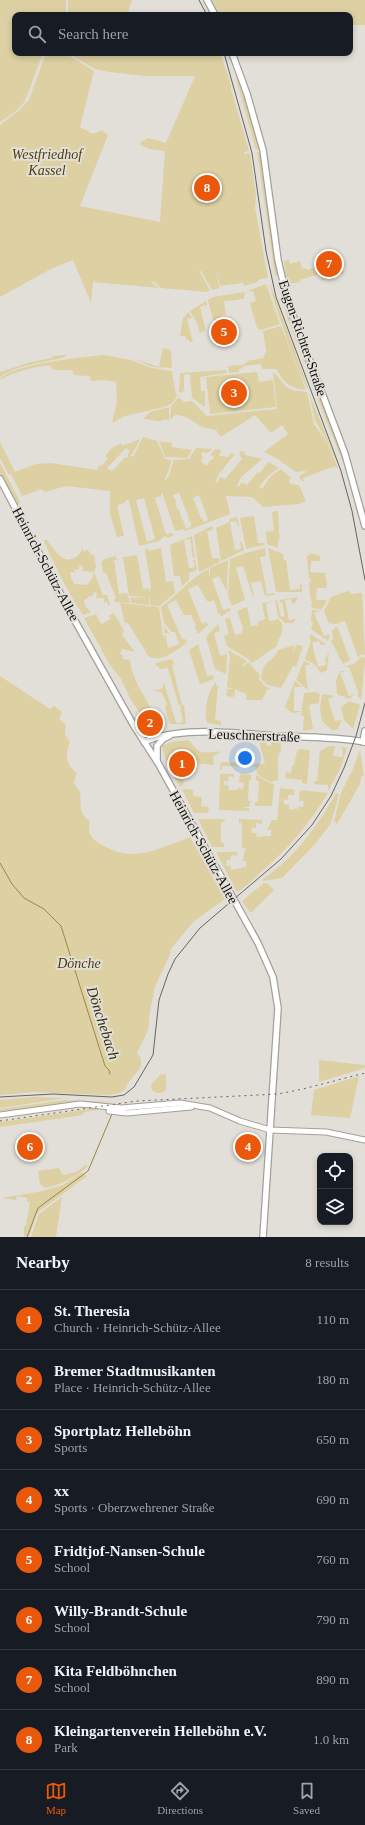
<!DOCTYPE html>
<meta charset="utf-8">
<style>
body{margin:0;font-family:Georgia,serif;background:#20242c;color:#f1f3f6}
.controls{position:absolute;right:12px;bottom:12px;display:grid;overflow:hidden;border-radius:8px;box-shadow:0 2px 6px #0003}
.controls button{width:36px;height:36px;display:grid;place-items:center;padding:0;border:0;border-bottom:1px solid #363941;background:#171b24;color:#f1f3f6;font:20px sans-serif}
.you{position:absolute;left:245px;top:758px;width:14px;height:14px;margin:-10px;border:3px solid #fff;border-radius:50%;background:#1a73e8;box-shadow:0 0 0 6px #1a73e833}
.badge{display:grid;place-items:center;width:26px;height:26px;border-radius:50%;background:#ea580c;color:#fff;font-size:13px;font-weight:700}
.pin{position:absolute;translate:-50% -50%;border:2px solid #fff;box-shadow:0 1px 4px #0006}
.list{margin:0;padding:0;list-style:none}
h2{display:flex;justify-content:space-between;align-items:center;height:52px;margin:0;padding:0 16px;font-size:17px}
h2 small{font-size:13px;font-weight:400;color:#9ea1a6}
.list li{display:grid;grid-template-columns:26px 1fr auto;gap:12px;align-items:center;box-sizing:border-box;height:60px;padding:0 16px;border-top:1px solid #363941}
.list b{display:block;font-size:15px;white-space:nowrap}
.list p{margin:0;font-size:13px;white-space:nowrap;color:#9ea1a6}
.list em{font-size:13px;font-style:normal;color:#9ea1a6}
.icon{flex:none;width:22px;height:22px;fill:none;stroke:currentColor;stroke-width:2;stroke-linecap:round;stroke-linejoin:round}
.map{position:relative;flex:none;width:365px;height:1237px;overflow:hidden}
.search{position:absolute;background:#171b24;box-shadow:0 2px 6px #0003;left:12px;right:12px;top:12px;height:44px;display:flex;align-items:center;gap:10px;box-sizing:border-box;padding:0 14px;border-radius:8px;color:#9ea1a6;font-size:15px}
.sheet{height:532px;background:#171b24}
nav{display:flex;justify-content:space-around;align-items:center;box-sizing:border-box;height:56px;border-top:1px solid #363941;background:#171b24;font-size:11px;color:#9ea1a6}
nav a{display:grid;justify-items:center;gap:2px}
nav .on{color:#ea580c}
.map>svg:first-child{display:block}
.green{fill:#ddd0a3;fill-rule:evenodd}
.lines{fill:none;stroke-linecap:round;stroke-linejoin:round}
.stream{stroke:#9b8746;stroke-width:1}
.tertiary-casing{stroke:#a2a09a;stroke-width:7}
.secondary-casing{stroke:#a2a09a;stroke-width:8}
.tertiary{stroke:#fff;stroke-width:5}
.secondary{stroke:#fff;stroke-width:5.5}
.tram{stroke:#676561;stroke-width:1}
.rail{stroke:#676561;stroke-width:1;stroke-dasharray:2 4;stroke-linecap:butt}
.labels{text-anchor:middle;stroke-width:4;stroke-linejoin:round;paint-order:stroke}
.park-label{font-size:14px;font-style:italic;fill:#4d3f08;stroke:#e2dfd8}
.street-label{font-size:14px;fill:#100f0d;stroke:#e2dfd8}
.water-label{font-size:15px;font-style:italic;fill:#382f11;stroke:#e2dfd8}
</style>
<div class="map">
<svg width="365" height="1237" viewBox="0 0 365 1237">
<rect width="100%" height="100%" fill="#e2dfd8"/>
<g class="green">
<polygon points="0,0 66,0 66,15 15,15 15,53 43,53 25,101 16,111 0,122"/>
<polygon points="68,0 132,0 127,15 68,15"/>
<polygon points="212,0 365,0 365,25 350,25 350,15 220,15"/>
<polygon points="46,53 65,53 94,71 80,127 93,134 102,130 108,135 80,206 160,222 165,151 149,149 140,145 141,142 148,138 166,143 195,76 204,76 146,76 109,72 95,69 68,53 220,53 229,78 228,79 230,80 231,89 249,151 244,152 244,154 250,153 256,196 255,207 268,278 265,279 264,278 258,280 258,282 244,286 243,283 220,286 217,271 219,288 212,290 201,271 199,271 210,290 207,292 161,288 153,281 152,283 159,288 93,282 91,303 73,260 51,269 0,297 0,125 17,112 29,100"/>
<polygon points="235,75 243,91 260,149 256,150"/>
<polygon points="261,151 278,270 277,275 275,276 257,152"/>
<polygon points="289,260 290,264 300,261 302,269 306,268 307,270 314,268 314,266 317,265 318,269 341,263 344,273 322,280 320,274 300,280 300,282 287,284 284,261"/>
<path d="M270,283l39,107c-7,-5 -39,-96 -39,-107z"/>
<polygon points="266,284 280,324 261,330 257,328 250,303 256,301 253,291 248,292 250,290"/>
<polygon points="281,285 291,319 317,387 314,388 288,320 278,286"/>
<polygon points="245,292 244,299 224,301 226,315 221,315 221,319 227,318 227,324 215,327 208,300 213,297"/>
<polygon points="206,301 207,305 200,307 206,331 200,333 196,321 190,311"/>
<polygon points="189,312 192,318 187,319 193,342 190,342 188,339 186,340 185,336 180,336 183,318"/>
<path d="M281,326l25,64c-19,-3 -20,-6 -30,-21h-14l-1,-5 -18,2v2l-4,1v3l-10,1 -1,-7 15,-1 5,-4 15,-3 3,-7 -3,-20z"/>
<polygon points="163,348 171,350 172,367 171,368 152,367 132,358 159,367"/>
<path d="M66,355l-1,2c-21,6 -46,7 -65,20v-5l31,-10 21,-4v-2z"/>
<path d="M104,355l27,5 20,8 21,3 3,20 2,4c-2,7 -7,10 -13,12l-39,9 -13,7 5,-22 -1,-19 -12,-2 -13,1 -1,-5 -16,-1 -2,-5h-19l-2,-4c-10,-2 -43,8 -51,14 9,-16 85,-23 104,-25z"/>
<polygon points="226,370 227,373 200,377 201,391 205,391 205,407 192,398 190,375 188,374 184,375 184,390 182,393 179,392 180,373"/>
<path d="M273,371l13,16 7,3 14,2 7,32 13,18 11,26h-2l-1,-2 -32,12 1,3h-2l-3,-4 2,-2 5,-3 -1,-1 -10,1 -17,-13 -14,-7 24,-18 -6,-9 -11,8 -16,-18 -34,22 -5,-7c-3,-1 -7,-1 -10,-2 -11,-3 -17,-13 -31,-13l-5,5 1,-14 8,-9 5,5 8,-1 15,15 70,-7z"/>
<polygon points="257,372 259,382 273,380 276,407 210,414 206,377"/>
<polygon points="317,389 343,454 344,465 314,390"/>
<polygon points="309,393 339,467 328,443 315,420"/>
<path d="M169,407v14c-5,-3 -6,0 -11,0 -4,0 -10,-2 -15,-2l7,-7z"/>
<path d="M143,437l14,4 8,18 6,1 -1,7 -6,14c6,-3 8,-14 9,-21l16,-1 7,-11 17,1 -6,4 -4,-1 -2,2 2,3 -2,5 6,4 3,-6 3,-1 1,-2 -4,-2 5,-6 6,1 -2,6 10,1 1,-4 5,1 -16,20 -4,8 2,1 3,-6 5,2 17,-20 -3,-5 1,-3 5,1v3l17,4 -21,18 -4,9h3l1,-4 6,3 11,-13 2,1 8,-11 11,6 -11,8 -9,11 3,2 8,-12 11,-8 10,9 -2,3 1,3 9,1 7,16 -7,3 -36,3 -11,-10 -26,-1 4,18 -44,17 -3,-2 -8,2 -13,-39 -1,4 -6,2 11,36 6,-1 2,2 -6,3 -3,-2 -6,5 -20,5 -10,-46h-3l-1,3 -8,2 7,31 -7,1 -7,-23v-23l-44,-5 -21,6 -3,-3 -20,7 -11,-22 -2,1 -9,-17v-16l15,30 21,-8 15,-1 46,7 3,-5 2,1 6,-8 -3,-2 7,-8 9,-5 1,3 18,-7 -9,17 2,1zM126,448l4,3 -2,3v3l-4,1 -7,8v2l-1,-1 -5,4 -4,-3zM179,493l10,25 -1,2 3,2v5l-5,2 -3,-9 -2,-1 1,-3h-2v-5l-3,-2 -2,-11 -2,-1v-2zM199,495l9,25 -4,2 -2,-4h-1l-8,-20zM144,498l11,41 -8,3 -11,-42z"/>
<polygon points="159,441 172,443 172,447 192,450 187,458 165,457"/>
<polygon points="0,463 20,502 18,505 0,473"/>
<polygon points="278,511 279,534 280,534 278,542 278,548 267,544 266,532 274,531 272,512"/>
<polygon points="254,516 258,543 265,543 264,545 246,549 240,518"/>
<polygon points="237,517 239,526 238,526 236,521 230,522 235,550 241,549 240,542 242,542 244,550 221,561 216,528 229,522 230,519"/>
<polygon points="212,526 213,530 207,531 212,558 219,558 220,562 199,572 194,535"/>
<polygon points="192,536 195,558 193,558 191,547 193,546 191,544 190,539 184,540 189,568 195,567 193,560 195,560 197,570 189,573 189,580 182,586 180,576 174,576 170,545"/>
<path d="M46,539c7,9 17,27 30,18 4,-3 6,-6 6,-10l1,4 5,-1 3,5h3l2,11 -2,6 9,23h4l3,9 -2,1 -1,-3 -3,1v-5h-8l1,-5 -3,-1 -2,4h-3l-1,2 -4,2 1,6 6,6 -8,3c-15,-23 -28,-48 -39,-74zM80,565l3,2 -1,4 12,1 -2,7 -5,6 -13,-1 -3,-6 -1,-6h7l-3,-1 1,-2 3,1z"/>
<polygon points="161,548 166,582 173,581 175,593 159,606 150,605 150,598 149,598 149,605 131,603 130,598 147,597 129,596 123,557 137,555 143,589 148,588 149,592 151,587 145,549 148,549 149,551"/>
<polygon points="265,548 266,556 260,557 267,594 274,593 274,595 265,596 261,581 251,583 254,596 253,597 243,566 236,568 245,600 232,606 228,596 230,559 246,553"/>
<polygon points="268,548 283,554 284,560 286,560 290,590 300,589 300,585 302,584 302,592 276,592"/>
<polygon points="312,553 320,556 320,561 311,561 310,572 325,573 327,582 326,588 317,588 316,600 327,600 322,609 312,608 311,605 313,604 311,601 309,583 311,581 309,578 307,556"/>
<polygon points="116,556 116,559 120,559 114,560 119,594 127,593 130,603 115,602 114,600 116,598 106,573 103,573 101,562 105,559"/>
<path d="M228,560l-1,31 -8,-15 -7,3 11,31 7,-2 1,2 -9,6 -4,-3 -4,-13 -5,2 -3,-2 -8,-15 -10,4 14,35 4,-2 2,3 -10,9 -3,-6 1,-2 -5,-11h-7l-8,-15 -9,5 15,34h3l2,3c-10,8 -27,23 -40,13l-1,-3 -18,-29h-3l-5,-20 39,4 4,29h2l-1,-11 5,8h-4l3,15 11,-4 -4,-12h-3l-8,-9 -3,-16c16,-11 30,-30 48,-38v7h1v-8z"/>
<polygon points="348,591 352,594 362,593 365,655 361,654 358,657 345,621 335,624 329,623 324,611 331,597"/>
<polygon points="298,597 295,603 292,604 291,599 285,600 289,620 295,619 294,623 285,623 278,616 275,600 277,600 281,617 285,616 282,602 280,602 279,600"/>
<polygon points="273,601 266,604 269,621 276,620 277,618 282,623 282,633 277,643 277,646 252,663 248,659 227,646 224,636 229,634 225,619 230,618 235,635 242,633 243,628 237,611 247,607 251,626 258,625 258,622 265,619 262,603"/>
<polygon points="312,610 320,611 314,613 324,636 330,634 328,641 311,629 313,623 311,621"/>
<path d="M101,613l-5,2 5,9 10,-5 -2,-3 5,-3 10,18 -2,4 13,17 -13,-3 -2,5 3,1v4l7,1c2,23 20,40 26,62l-8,2 -3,-3 -14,-21 -10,-21 -11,-14 -26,-47z"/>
<polygon points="218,624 220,631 214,633 220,656 227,654 226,674 215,669 206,637"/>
<path d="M337,626l13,34 -7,4c-5,-8 -7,-15 -12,-23l2,-2 -1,-8z"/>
<polygon points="310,634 326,644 321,645 319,641 312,643 318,667 326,665 325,659 329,652 327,670 321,673 314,664 305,659 310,644"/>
<polygon points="198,644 207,676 213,675 214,679 200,684 189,650"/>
<path d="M294,645l-1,8 3,-8 7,1 -7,21 -3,-1 -12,22 -14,-3 -6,-7c1,-4 1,-9 4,-13 4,-5 11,-8 13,-15z"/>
<polygon points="228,650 247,661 242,666 245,666 248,662 260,675 259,679 266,687 271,688 267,690 262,700 246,700 246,694 235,689 234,697 226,696 227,689 234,689 227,687 230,657"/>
<polygon points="361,657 365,658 365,661 361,700 358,696 358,692 350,669 346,666 354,664"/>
<polygon points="172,659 174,663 172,665 182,705 184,705 186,724 170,724 165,708 167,704 161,692 154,691 163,688 164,682 176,723 183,722 180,705 178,703 168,668 159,669 159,666 156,666 156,663"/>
<polygon points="304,661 311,664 305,666 308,690 296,680"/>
<polygon points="340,671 345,671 340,673 349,696 355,694 349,699 337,694 336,681"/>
<path d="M0,676l50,33 4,-3 8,6 -3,7 7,6 -1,10 5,7c-5,13 -5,22 7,31 -7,15 1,11 3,20 2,14 -3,17 10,29 -3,10 0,15 9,21 33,22 58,6 91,-6l35,62 -32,23 -23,28 1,2 -16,35 -5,24 -2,20 -11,22c11,12 -2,21 -9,30 -2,3 -2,6 -5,8 -5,3 -11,3 -16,4l-73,-3 -34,3z"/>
<polygon points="295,681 302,687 294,687 294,711 302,711 301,712 292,713 285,707"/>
<path d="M216,682v3l2,1 -3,34 6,1v4l-14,-2c-3,-13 0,-31 9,-41z"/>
<polygon points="315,692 320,694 319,703 309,705 313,729 303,731 304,716 301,716 304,693"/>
<polygon points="322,694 335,696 328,699 335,721 342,720 337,730 332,730 322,721 320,709"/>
<polygon points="349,701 360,705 353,729 344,720 341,707"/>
<path d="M260,739l7,2 -1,4 5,1v-4h10v8c-6,8 -2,21 -3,30l-8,2 -13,-8 -1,-7 -34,-1v4h-2l1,-8 44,2 -5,-19z"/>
<path d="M188,740c4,2 6,8 11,11 7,4 16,-1 22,1l-8,4 1,9 -20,-2 -2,-4 -5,-2 -6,2 -2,5 5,8 -1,13 -3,2 -13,-24 -5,-17 10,-4z"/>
<polygon points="329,746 335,746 333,756 343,757 342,747 347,748 340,769 328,791 328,785 314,784 314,781 317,781 320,751"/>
<polygon points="300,749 310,750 307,784 302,783 302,780 285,778 286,772 291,773 292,766 294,765 297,751"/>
<polygon points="360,750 364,776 361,776 360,784 337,824 334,821 341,793 352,771"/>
<polygon points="220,774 234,774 234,777 229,776 228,781 224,781 224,785 229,786 228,790 238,790 238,788 243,789 244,783 239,782 240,774 251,775 251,780 249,780 248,801 251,801 249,807 245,807 245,808 249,808 249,811 219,810"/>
<polygon points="256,775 270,783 274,784 272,806 255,806 255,802 258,801 259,781 256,780"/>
<path d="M280,788l15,2 -1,5h-6v5l-4,-1v5l5,1v4l5,1v-2l4,1 1,-3 4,1 1,-6h-5l1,-11 28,3c-18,30 -40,56 -67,79 -7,7 -15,15 -24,20l-21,-40h21v4l-6,-1 -1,5h-3l-1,5 5,1v4l15,-3v-6h-4l4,-13h-4v-25h-3v-4l23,1v4l-6,-1v5h-4l-1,5h6l-1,4 15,-1v-6h-4l5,-10h5z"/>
<polygon points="182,789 193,790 193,796 202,797 201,806 209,807 208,813 194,813"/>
<path d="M336,793l3,1 -8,29 -15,20 -34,35 -19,3 -1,-1c32,-22 56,-54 74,-87z"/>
<polygon points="198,819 225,819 224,822 221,822 221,843 224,843 224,847 212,847"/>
<polygon points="264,883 267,883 274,890 252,912 250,912 242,901"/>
<polygon points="319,1060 365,1065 365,1068 319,1082"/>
<path d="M166,1074v15l-2,3c-7,2 -12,1 -13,-7l9,-10z"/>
<polygon points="359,1076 350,1118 311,1115 314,1090"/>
<polygon points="35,1097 94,1099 65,1098 0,1108 0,1100"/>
<polygon points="65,1100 111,1102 103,1103 80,1102 0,1114 0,1109"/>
<polygon points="97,1108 98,1110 84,1112 83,1115 0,1127 0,1122"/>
<path d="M85,1165l3,1c-12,12 -27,18 -43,22l-5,-4 -2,-13 21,-3 3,6 3,1 13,-4z"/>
<polygon points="82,1173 87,1176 37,1213 29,1237 24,1236 24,1226 26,1226 30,1202 27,1202 27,1198 17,1196 16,1200 1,1198 38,1192 63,1185"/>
<polygon points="62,1197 56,1237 31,1237 39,1214"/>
</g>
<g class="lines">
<g class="stream">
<polyline points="195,53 220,55"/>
<polyline points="0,863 12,884 24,898 44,909 61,926 105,1066 109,1070 110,1074"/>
<polyline points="27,1237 38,1208 88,1171 112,1114"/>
</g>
<defs>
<g id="tertiary">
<polyline points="109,1111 127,1113 191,1107"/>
<polyline points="0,1115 80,1104 121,1108 180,1103 210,1108 240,1121 270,1130 326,1132 365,1140"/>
</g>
<g id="secondary">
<polyline points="207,0 215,15"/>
<polyline points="232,53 247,94 263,150 278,260 288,303 345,454 365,526"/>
<polyline points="0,479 70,612 134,726 158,763 258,943 273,977 278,1008 263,1237"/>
<path d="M144,742c37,-17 96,-8 136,-6 28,1 57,1 85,6"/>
<polyline points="363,742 365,731"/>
<polyline points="157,761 157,746 163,739 169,736"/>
</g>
</defs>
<use href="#tertiary" class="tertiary-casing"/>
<use href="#secondary" class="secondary-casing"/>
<use href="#tertiary" class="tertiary"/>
<use href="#secondary" class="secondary"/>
<g class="tram">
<polyline points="199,0 207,15"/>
<polyline points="224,53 252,153 266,251 276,297 341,471 352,511 365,580"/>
<polyline points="0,1097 53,1094 112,1097 124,1095 134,1087 153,1055 159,1000 168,974 175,959 200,928 281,859 312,825 331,796 344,768 356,736 365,703"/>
</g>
<polyline class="rail" points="0,1121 137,1101 278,1094 303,1089 365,1073"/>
</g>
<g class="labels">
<g class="park-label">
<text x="47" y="159">Westfriedhof<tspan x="47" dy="16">Kassel</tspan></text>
<text x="79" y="968">Dönche</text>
</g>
<g class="street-label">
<text transform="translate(303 338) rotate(71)" y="5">Eugen-Richter-Straße</text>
<text transform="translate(46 564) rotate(62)" y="5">Heinrich-Schütz-Allee</text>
<text transform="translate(254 735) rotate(2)" y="5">Leuschnerstraße</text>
<text transform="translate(204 847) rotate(61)" y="5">Heinrich-Schütz-Allee</text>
</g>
<g class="water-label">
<text transform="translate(103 1023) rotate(72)" y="5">Dönchebach</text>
</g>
</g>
</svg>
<div class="controls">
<button><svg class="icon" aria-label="locate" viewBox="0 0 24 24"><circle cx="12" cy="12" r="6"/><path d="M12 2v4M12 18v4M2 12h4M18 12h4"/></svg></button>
<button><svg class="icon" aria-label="layers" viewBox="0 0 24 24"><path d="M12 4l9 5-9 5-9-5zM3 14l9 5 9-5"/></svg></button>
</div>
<div class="you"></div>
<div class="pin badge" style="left:182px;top:764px">1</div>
<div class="pin badge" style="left:150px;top:723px">2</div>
<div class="pin badge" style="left:234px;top:393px">3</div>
<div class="pin badge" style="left:248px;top:1147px">4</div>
<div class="pin badge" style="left:224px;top:332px">5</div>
<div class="pin badge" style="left:30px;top:1147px">6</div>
<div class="pin badge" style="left:329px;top:264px">7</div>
<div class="pin badge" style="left:207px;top:188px">8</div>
<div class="search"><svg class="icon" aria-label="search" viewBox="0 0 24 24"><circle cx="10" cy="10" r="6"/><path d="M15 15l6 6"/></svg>Search here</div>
</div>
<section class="sheet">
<h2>Nearby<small>8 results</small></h2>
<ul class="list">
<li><span class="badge">1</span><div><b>St. Theresia</b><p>Church · Heinrich-Schütz-Allee</p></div><em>110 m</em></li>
<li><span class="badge">2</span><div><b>Bremer Stadtmusikanten</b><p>Place · Heinrich-Schütz-Allee</p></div><em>180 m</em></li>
<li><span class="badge">3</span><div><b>Sportplatz Helleböhn</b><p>Sports</p></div><em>650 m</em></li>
<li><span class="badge">4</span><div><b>xx</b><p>Sports · Oberzwehrener Straße</p></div><em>690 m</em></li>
<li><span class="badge">5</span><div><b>Fridtjof-Nansen-Schule</b><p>School</p></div><em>760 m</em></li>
<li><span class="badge">6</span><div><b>Willy-Brandt-Schule</b><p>School</p></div><em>790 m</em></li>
<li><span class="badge">7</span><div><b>Kita Feldböhnchen</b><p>School</p></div><em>890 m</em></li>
<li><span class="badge">8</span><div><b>Kleingartenverein Helleböhn e.V.</b><p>Park</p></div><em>1.0 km</em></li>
</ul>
</section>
<nav>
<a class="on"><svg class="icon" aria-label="map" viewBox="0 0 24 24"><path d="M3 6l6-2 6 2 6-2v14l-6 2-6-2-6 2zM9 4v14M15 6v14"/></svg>Map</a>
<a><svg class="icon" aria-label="directions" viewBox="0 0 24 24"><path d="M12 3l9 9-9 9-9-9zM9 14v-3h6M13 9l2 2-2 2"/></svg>Directions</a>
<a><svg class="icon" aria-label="saved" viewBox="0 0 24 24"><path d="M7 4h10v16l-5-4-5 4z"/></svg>Saved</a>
</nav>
